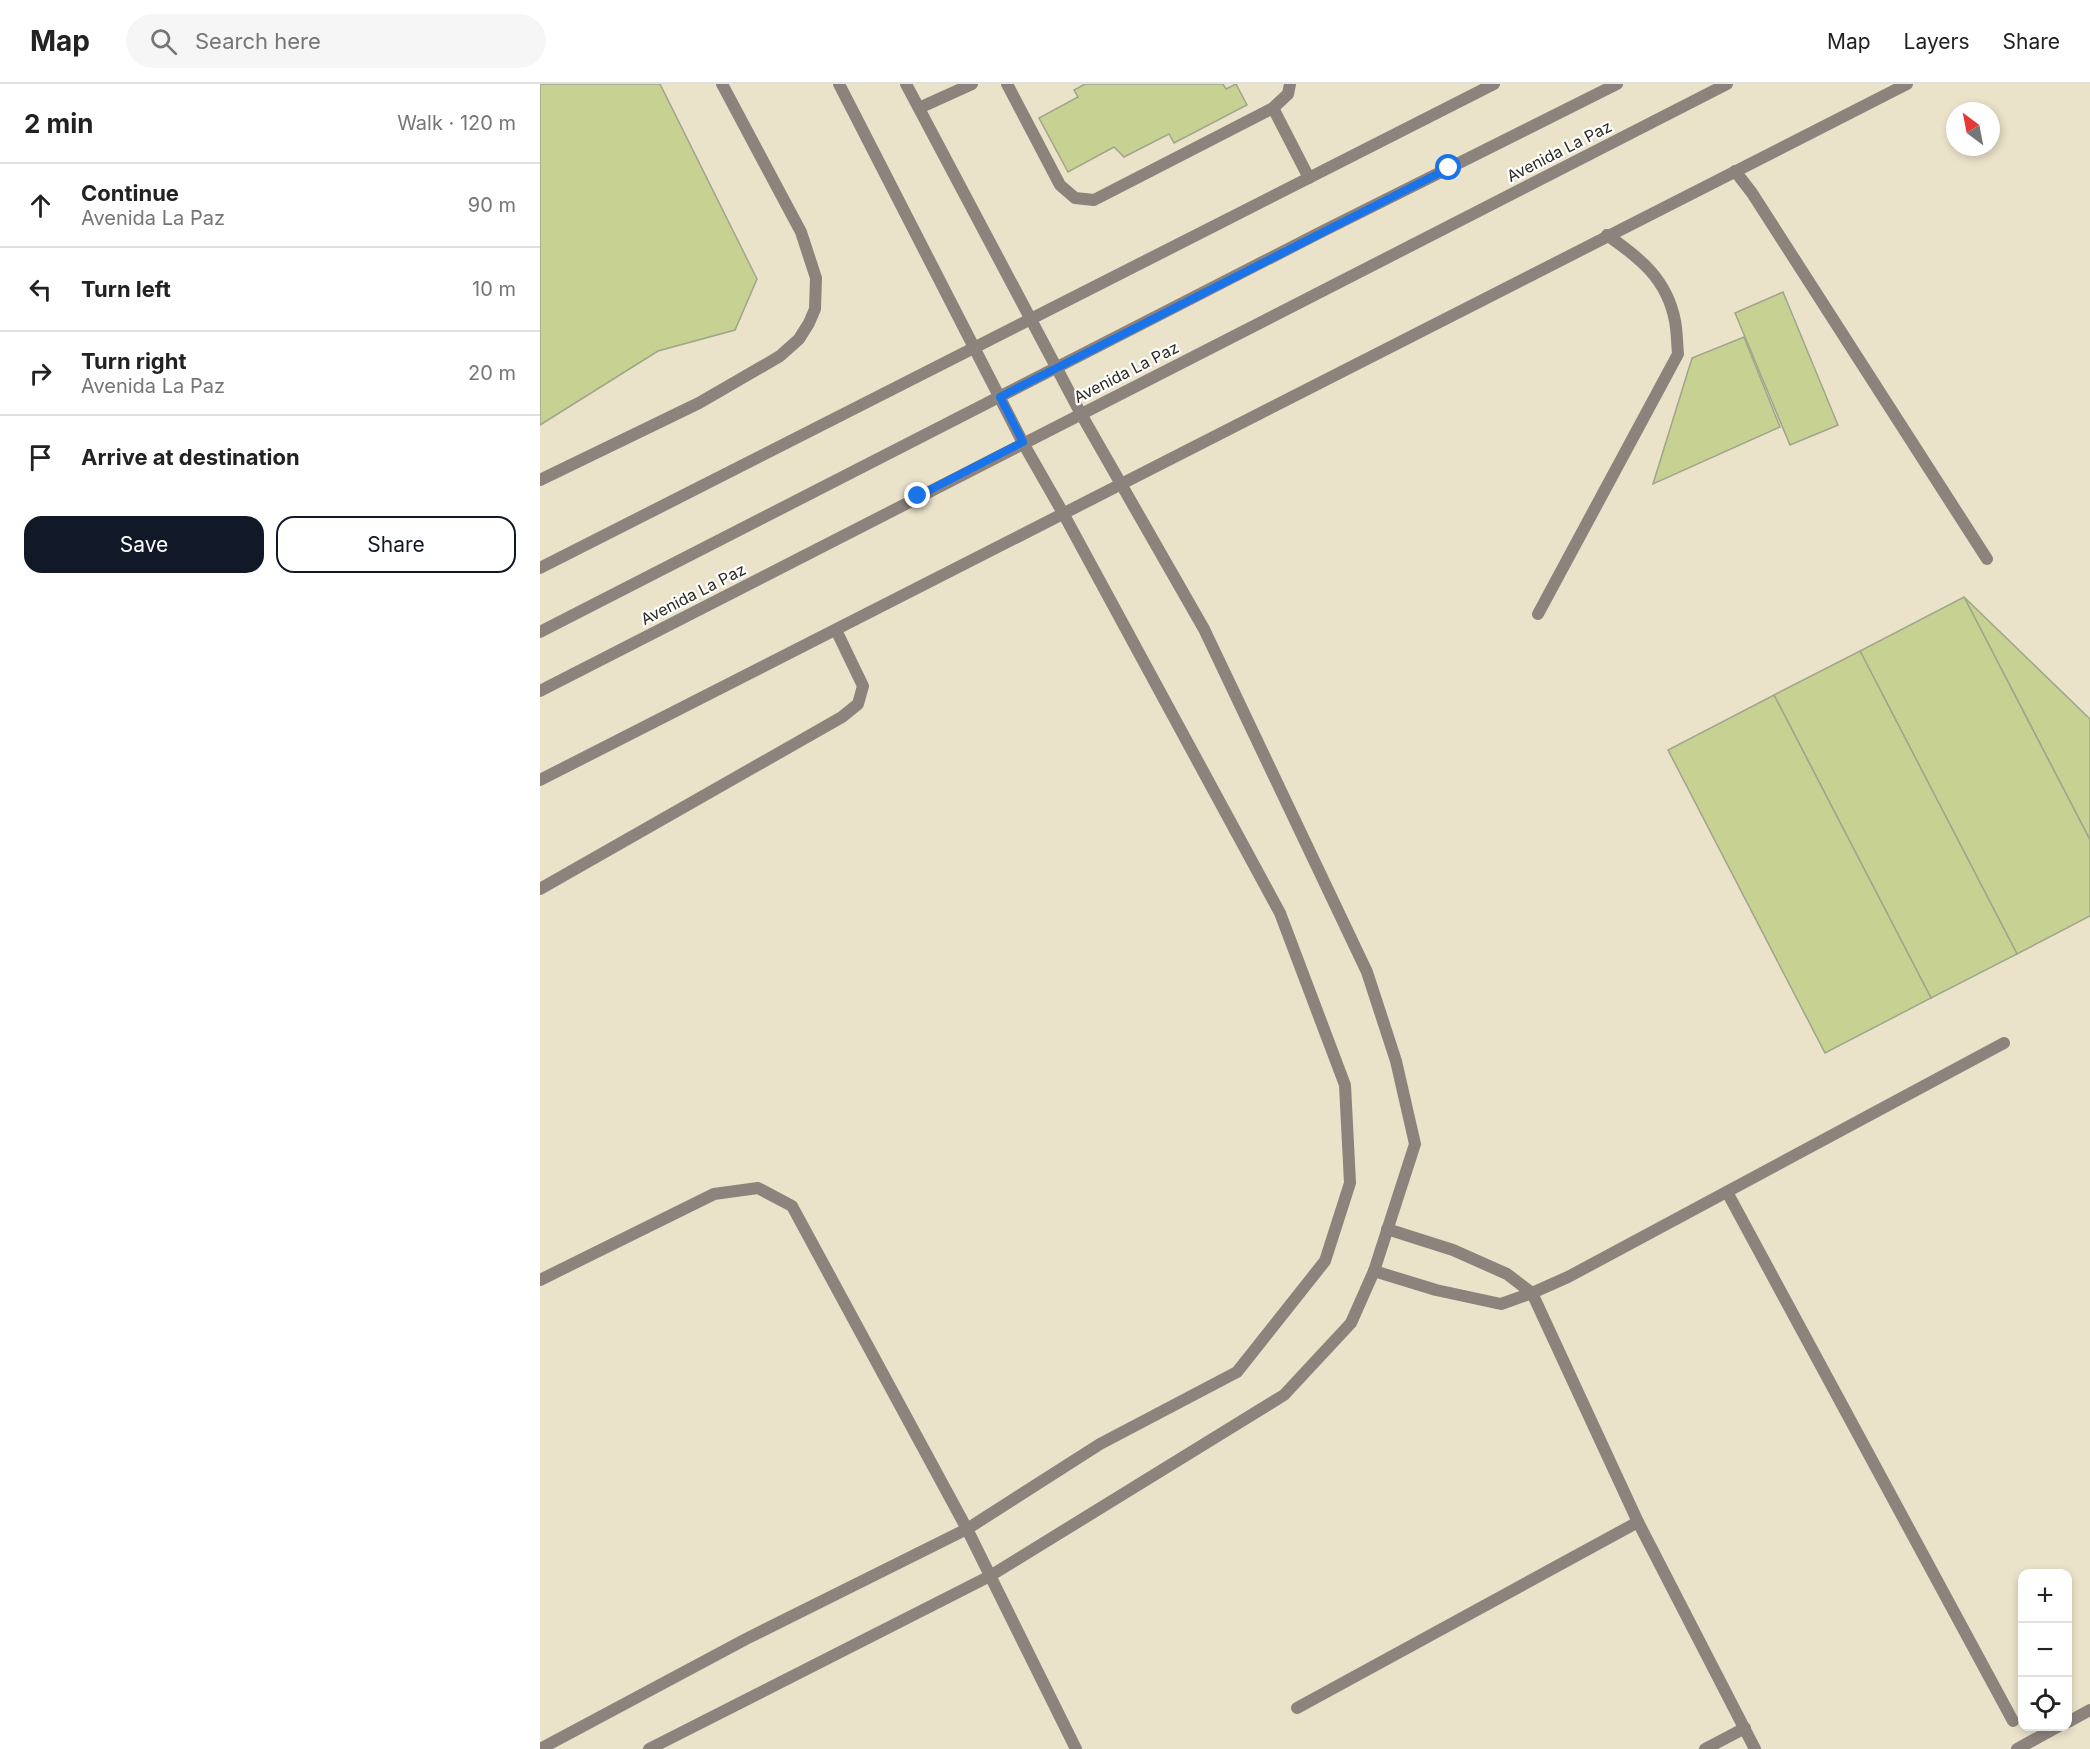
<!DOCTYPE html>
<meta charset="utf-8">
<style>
body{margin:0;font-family:Inter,sans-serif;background:#f6f6f6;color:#222}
.controls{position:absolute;right:18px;bottom:18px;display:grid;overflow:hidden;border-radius:12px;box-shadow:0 3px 9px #0003}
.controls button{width:54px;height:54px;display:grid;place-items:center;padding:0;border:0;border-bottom:2px solid #e0e0e0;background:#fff;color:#222;font:30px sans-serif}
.compass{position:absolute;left:1406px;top:18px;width:54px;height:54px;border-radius:50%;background:#fff;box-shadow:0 3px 9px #0003;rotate:328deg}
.stop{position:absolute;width:18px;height:18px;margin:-14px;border:4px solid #1a73e8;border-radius:50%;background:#fff}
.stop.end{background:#1a73e8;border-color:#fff;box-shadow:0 2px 6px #0008}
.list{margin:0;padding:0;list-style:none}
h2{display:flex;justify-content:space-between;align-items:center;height:78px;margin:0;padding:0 24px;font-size:26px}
h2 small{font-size:20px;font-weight:400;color:#767676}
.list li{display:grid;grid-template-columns:39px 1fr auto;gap:18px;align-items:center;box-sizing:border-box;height:84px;padding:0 24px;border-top:2px solid #e0e0e0}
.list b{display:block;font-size:22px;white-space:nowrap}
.list p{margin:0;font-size:20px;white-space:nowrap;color:#767676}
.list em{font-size:20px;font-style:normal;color:#767676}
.actions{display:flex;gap:12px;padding:18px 24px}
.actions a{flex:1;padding:14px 0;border:2px solid #111827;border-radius:18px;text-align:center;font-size:21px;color:#111827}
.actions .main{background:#111827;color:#fff}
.icon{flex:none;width:33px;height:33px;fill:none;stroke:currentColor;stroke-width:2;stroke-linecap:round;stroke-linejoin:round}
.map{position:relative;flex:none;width:1550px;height:1665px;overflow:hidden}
header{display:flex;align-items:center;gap:36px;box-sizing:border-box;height:84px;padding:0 30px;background:#fff;border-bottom:2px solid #e0e0e0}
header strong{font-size:28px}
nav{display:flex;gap:33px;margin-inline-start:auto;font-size:21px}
.search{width:420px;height:54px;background:#f6f6f6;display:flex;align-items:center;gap:15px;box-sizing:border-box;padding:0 21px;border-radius:33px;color:#767676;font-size:22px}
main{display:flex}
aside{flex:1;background:#fff}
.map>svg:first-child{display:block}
.building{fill:#c6d192;stroke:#a0a58d;stroke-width:1.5}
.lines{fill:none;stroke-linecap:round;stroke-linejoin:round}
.lane{stroke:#8c847c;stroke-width:12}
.street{stroke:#8c847c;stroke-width:12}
.route{stroke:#1a73e8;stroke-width:8}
.labels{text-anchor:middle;stroke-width:4.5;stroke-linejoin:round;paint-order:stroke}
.street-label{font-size:16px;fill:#2d2a21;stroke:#fff}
</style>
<header>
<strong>Map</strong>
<div class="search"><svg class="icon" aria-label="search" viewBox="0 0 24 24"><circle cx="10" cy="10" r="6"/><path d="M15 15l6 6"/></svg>Search here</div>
<nav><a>Map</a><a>Layers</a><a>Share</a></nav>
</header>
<main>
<aside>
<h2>2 min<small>Walk · 120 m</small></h2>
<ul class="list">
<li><svg class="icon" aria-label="ahead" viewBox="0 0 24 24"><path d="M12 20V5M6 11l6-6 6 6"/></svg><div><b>Continue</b><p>Avenida La Paz</p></div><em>90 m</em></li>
<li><svg class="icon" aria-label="left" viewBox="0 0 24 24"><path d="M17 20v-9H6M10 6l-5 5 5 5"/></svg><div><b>Turn left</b></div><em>10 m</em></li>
<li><svg class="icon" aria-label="right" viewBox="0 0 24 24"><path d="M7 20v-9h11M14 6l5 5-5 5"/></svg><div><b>Turn right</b><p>Avenida La Paz</p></div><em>20 m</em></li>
<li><svg class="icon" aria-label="arrive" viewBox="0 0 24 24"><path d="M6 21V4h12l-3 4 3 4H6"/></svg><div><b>Arrive at destination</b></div></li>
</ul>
<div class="actions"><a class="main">Save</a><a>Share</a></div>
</aside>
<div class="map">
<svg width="1550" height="1665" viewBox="0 0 1550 1665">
<rect width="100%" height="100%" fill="#eae2c9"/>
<g class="building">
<polygon points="0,0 120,0 217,195 195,246 118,267 0,341"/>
<polygon points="545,0 683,0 686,5 696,0 707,21 634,59 629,50 584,73 574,63 528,88 499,34 538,13 534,6"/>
<polygon points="1243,208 1298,341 1250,361 1195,229"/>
<polygon points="1204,253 1240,343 1113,400 1152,274"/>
<polygon points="1424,513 1550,635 1550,756"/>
<polygon points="1424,513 1550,756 1550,832 1477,870 1320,567"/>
<polygon points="1320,567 1477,870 1391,914 1234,611"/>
<polygon points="1234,611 1391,914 1285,969 1128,666"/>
</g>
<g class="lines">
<g class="lane">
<polyline points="467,0 520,101 535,114 554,116 733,24 748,10 750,0"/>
<polyline points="379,24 432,0"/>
<polyline points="733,24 769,94"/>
<polyline points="1195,87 1212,109 1447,475"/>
<polyline points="0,396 159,319 223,282 240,272 259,255 269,239 275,225 276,194 261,148 182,0"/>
<path d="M998,530l140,-260c-1,-11 -1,-23 -3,-33 -8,-42 -35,-63 -68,-86"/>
<polyline points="0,805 302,633 318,620 323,602 296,546"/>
</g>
<g class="street">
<polyline points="0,484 954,0"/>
<polyline points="0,548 783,147 1077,0"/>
<polyline points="0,607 1187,0"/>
<polyline points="0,696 1367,0"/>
<polyline points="1187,1108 1473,1637"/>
<polyline points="847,1145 913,1166 967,1190 992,1209 1098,1438 1215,1665"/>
<polyline points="834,1187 896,1206 961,1220 992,1209 1028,1193 1464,959"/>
<polyline points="0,1196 174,1110 218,1104 252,1122 427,1445 536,1665"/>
<polyline points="757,1624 1098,1438"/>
<polyline points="1528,1638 1550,1626"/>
<polyline points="0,1665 206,1555 427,1445 560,1360 697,1288 785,1177 810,1099 805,1001 740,829 523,429 483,359 299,0"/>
<polyline points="109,1665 450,1492 744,1311 811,1239 834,1187 875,1060 856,977 827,888 664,545 541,330 366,0"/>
<polyline points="1165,1665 1205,1644"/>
<polyline points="1477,1665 1519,1642"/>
</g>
</g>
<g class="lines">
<polyline class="route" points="378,412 483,358 460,313 909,84"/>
</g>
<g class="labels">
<g class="street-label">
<text transform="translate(1019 67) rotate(-27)" y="6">Avenida La Paz</text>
<text transform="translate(586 288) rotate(-27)" y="6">Avenida La Paz</text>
<text transform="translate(153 510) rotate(-27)" y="6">Avenida La Paz</text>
</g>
</g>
</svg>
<div class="controls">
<button>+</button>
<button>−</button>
<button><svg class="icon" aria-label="locate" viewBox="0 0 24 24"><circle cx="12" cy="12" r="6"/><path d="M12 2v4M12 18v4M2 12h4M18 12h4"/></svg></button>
</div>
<svg class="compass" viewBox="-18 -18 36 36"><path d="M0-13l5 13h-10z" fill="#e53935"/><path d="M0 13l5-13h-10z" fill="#767676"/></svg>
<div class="stop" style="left:909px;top:84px"></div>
<div class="stop end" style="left:378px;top:412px"></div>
</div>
</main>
